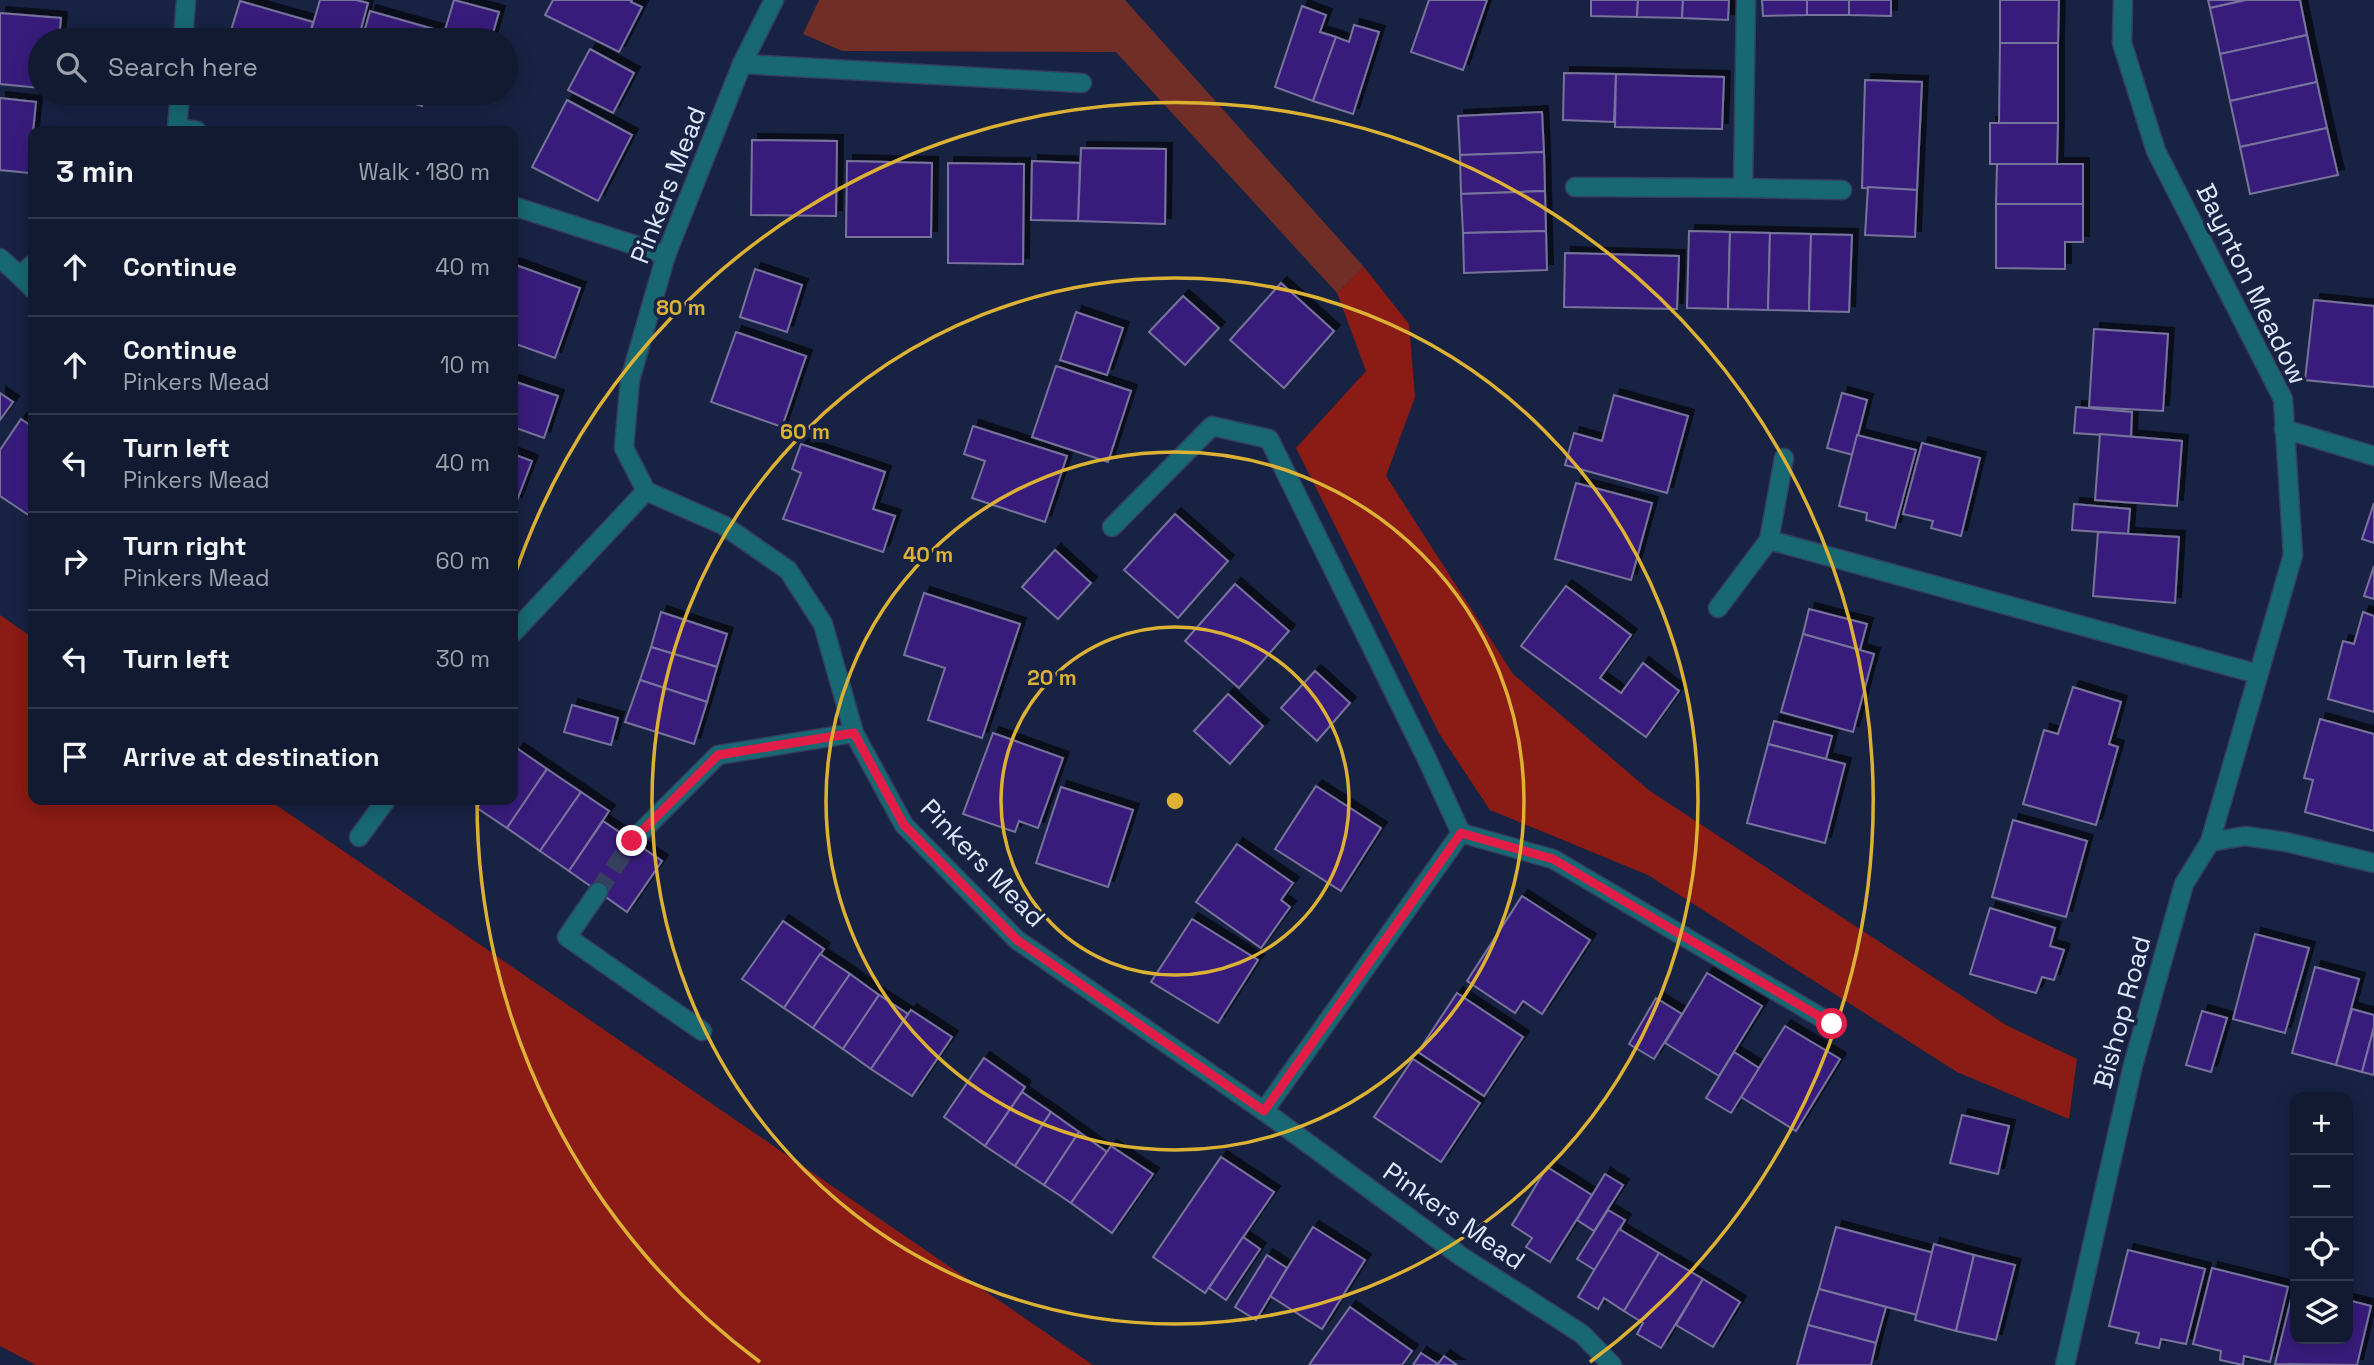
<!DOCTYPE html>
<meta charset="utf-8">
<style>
body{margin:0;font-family:"Space Grotesk",sans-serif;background:#1b233a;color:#f1f3f6}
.controls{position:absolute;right:21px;bottom:21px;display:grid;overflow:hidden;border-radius:14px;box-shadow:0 4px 18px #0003}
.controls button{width:63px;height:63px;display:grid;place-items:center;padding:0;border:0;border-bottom:2px solid #31384d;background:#121a32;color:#f1f3f6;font:35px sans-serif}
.stop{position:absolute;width:21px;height:21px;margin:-16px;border:5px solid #e11d48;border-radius:50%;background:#fff}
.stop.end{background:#e11d48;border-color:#fff;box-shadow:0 2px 7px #0008}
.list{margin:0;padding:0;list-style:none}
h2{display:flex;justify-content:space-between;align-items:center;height:91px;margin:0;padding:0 28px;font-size:30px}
h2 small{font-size:23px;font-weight:400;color:#9ca1ac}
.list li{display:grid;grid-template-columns:46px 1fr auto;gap:21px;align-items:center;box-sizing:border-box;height:98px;padding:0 28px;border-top:2px solid #31384d}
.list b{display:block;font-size:26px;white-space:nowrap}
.list p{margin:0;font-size:23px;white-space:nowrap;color:#9ca1ac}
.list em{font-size:23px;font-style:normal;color:#9ca1ac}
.icon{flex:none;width:38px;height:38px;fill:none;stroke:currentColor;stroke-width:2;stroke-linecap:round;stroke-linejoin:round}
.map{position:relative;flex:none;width:2374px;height:1365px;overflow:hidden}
.search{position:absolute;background:#121a32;box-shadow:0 4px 18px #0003;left:28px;top:28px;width:490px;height:77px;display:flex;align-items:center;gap:18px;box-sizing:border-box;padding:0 24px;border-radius:38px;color:#9ca1ac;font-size:26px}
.panel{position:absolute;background:#121a32;box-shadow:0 4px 18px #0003;left:28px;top:126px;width:490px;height:679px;border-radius:14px}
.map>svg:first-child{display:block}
.green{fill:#712e27}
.forest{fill:#8b1b15}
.building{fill:#381e7c;stroke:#77739c;stroke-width:2;filter:url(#shadow)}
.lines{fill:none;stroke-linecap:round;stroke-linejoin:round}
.minor-tunnel{stroke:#36405f;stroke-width:18;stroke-dasharray:18 9;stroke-linecap:butt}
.minor-casing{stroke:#343e5d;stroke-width:21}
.minor{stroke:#176873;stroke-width:18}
.route{stroke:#e11d48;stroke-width:9}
.ring{fill:none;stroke:#ddb133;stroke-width:3.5}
.labels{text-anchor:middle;stroke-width:7;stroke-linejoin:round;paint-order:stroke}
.street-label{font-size:26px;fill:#dfe8fe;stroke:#182243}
.centre{fill:#ddb133;stroke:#182243;stroke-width:3.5}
.ring-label{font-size:21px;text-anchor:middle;font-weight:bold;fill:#ddb133;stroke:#182243;stroke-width:7;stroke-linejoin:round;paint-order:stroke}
</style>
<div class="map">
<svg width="2374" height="1365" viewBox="0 0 2374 1365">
<defs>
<filter id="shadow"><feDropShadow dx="6" dy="-6" stdDeviation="0" flood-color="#0009"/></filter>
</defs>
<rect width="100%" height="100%" fill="#182243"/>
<polygon class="green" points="819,0 1125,0 1364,267 1337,293 1116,52 842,51 803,34"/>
<g class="forest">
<polygon points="1364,267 1409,324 1415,397 1386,476 1513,674 1650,791 2006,1025 2077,1059 2069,1119 1957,1072 1648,875 1490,810 1439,733 1296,448 1366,371 1337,293"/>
<polygon points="0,615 33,638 33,800 269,800 1093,1365 36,1365 0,1346"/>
</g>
<g class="building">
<polygon points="320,0 356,0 368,3 358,40 316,40 309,38"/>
<polygon points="454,0 499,12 491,40 442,40"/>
<polygon points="553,0 632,0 631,2 642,7 619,52 545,15"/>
<polygon points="1429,0 1487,0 1463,70 1411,52"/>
<polygon points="1591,0 1638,0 1637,17 1591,16"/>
<polygon points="1638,0 1683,0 1682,18 1637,17"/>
<polygon points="1683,0 1729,0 1728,20 1682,18"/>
<polygon points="1762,0 1807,0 1807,15 1763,16"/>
<rect x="1807" y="0" width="42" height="15"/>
<polygon points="1849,0 1891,0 1891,16 1849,15"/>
<polygon points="2000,0 2059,0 2058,43 2000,43"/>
<polygon points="2208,0 2246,0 2210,8"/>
<polygon points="2246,0 2300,0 2307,35 2220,54 2210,8"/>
<polygon points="240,1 313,22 308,40 228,40"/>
<polygon points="1302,6 1326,15 1320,32 1336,37 1313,101 1275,87"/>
<polygon points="370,11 444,32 441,40 362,40"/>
<polygon points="0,13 61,18 59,40 40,40 40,88 0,84"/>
<polygon points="1354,25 1379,32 1353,114 1313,101 1336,37 1349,42"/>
<polygon points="2307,35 2317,82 2230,101 2220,54"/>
<polygon points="2000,43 2058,43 2058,123 1999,123"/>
<polygon points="590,49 634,73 613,113 568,90"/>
<polygon points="1564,73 1616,74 1614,122 1563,120"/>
<polygon points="1616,74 1724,77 1722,129 1615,127"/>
<polygon points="1865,80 1922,82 1917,190 1862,188"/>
<polygon points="2317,82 2327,128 2240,147 2230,101"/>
<polygon points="377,93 425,93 422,106"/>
<polygon points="0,98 36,102 29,173 0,170"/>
<polygon points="567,100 632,135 598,201 532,167"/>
<polygon points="1542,112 1544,152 1460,155 1458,116"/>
<polygon points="1990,123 2058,123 2057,164 1990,164"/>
<polygon points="2327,128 2338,175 2250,194 2240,147"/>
<polygon points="752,140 837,141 836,216 751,215"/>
<polygon points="1081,148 1166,149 1165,224 1078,221"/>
<polygon points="1544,152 1545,191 1461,194 1460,155"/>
<polygon points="847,161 932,163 931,237 846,237"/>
<polygon points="1032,161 1080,163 1078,221 1031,220"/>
<polygon points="948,163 1024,164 1023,264 948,263"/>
<polygon points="1997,164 2083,164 2083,204 1996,204"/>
<polygon points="1868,187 1917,190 1915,237 1865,235"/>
<polygon points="1545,191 1546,231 1463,233 1461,194"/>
<polygon points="1996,204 2083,204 2083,242 2065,242 2065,269 1996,268"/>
<polygon points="1546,231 1547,270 1464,273 1463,233"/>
<polygon points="1689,231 1730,232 1728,309 1687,308"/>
<polygon points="1730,232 1770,233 1768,310 1728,309"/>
<polygon points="1770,233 1811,234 1809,311 1768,310"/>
<polygon points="1811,234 1852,235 1849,312 1809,311"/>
<polygon points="1565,253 1679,256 1677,309 1564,307"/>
<polygon points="513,264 580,288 555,358 513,343"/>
<polygon points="755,269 802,285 787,332 740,317"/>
<polygon points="1281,283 1334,331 1284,388 1230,340"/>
<polygon points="1183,296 1219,328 1185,365 1149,332"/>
<polygon points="2314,300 2374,306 2374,387 2305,380"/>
<polygon points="1076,312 1123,328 1107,375 1060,360"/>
<polygon points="2094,329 2168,334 2163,411 2089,407"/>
<polygon points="736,332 806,356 782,427 711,402"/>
<polygon points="1056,366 1131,391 1108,462 1032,437"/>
<polygon points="513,381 558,396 544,438 513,427"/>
<polygon points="0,393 13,402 0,420"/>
<polygon points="1842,393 1867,400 1853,455 1827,448"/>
<polygon points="1614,395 1688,416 1667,493 1565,465 1574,433 1602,441"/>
<polygon points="2076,407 2132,412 2131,437 2074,433"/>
<polygon points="21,419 33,427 33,510 30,516 0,496 0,450"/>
<polygon points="973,426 1067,456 1045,522 972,498 985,461 964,454"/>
<polygon points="2100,434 2182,441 2177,506 2095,500"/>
<polygon points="1857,435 1916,450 1895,528 1866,520 1867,513 1839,506"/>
<polygon points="1922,443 1980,458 1961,536 1931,528 1933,521 1903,514"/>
<polygon points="801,444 885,472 873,509 895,516 883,552 783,519 801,473 792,469"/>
<polygon points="513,454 532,461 516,503 513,502"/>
<polygon points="1576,483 1652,503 1631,580 1555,559"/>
<polygon points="2374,503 2374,543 2362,539"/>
<polygon points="2074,504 2130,509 2128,534 2072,530"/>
<polygon points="1175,514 1228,561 1178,618 1124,570"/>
<polygon points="2098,532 2179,537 2175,603 2093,596"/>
<polygon points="1055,550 1091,583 1058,619 1022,587"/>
<polygon points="2374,566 2374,599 2364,596"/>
<polygon points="1235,584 1289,631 1239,688 1185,641"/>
<polygon points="1566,586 1631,635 1600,678 1621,693 1643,663 1679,691 1646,737 1521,646"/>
<polygon points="924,593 1020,624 982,738 928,720 945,668 904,655"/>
<polygon points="1809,609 1867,624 1860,650 1803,634"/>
<polygon points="661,612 727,634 717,667 651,647"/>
<polygon points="2363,612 2374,616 2374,712 2328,699 2343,641 2354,644"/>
<polygon points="1803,634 1874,654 1853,732 1781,712"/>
<polygon points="651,647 717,667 707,702 640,680"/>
<polygon points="1315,671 1350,703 1317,741 1281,708"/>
<polygon points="640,680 707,702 694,744 625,722"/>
<polygon points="2073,687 2121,702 2109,744 2118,747 2096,825 2023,804 2044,730 2058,734"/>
<polygon points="1228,694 1263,726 1230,764 1194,731"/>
<polygon points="572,705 618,718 611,745 564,732"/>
<polygon points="2320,719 2374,734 2374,831 2305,812 2313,780 2304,778"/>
<polygon points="1774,721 1832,736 1826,759 1768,744"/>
<polygon points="993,733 1063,758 1038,828 1019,821 1015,832 963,814"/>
<polygon points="1768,744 1845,764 1825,843 1747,823"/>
<polygon points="518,749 547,769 507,828 477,808 483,800 513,800 513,756"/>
<polygon points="547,769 581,792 540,851 507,828"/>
<polygon points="1316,786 1381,828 1341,891 1275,849"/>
<polygon points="1061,787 1133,810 1108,887 1036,863"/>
<polygon points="581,792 609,811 569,871 540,851"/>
<polygon points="2013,820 2087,841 2066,917 1992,897"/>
<polygon points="603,821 662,861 627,912 569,871"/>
<polygon points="1237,844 1293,883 1281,900 1290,907 1261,948 1196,902"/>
<polygon points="1522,896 1590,940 1542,1014 1523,1001 1515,1013 1467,981"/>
<polygon points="1990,908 2055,928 2050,946 2064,950 2054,980 2042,977 2036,993 1970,974"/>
<polygon points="1192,919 1258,960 1218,1023 1151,982"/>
<polygon points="783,921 824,949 784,1008 742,979"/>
<polygon points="2255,934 2309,948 2285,1033 2233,1019"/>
<polygon points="820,954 850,974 813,1028 784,1008"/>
<polygon points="2315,967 2359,979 2336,1065 2292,1053"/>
<polygon points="1707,973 1762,1006 1719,1076 1665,1043"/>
<polygon points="850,974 879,995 843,1049 813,1028"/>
<polygon points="1457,993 1523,1037 1484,1096 1418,1052"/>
<polygon points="879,995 908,1014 871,1069 843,1049"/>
<polygon points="1656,998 1682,1014 1654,1059 1629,1044"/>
<polygon points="2352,1009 2374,1015 2374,1027 2362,1072 2336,1065"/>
<polygon points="911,1010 952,1037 912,1096 871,1069"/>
<polygon points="2202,1011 2227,1018 2211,1072 2186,1065"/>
<polygon points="1785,1026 1840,1059 1796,1131 1741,1097"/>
<polygon points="2374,1027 2374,1075 2362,1072"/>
<polygon points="1734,1052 1759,1068 1731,1113 1706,1098"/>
<polygon points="984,1058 1025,1087 985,1146 944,1117"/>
<polygon points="1413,1059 1480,1103 1441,1162 1374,1117"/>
<polygon points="1022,1092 1051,1112 1015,1166 985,1146"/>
<polygon points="1051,1112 1079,1132 1044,1185 1015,1166"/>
<polygon points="1962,1115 2009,1126 1998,1174 1950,1163"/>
<polygon points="1079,1132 1107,1152 1071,1203 1044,1185"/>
<polygon points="1111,1146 1153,1174 1112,1233 1071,1203"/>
<polygon points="1221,1157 1274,1192 1205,1293 1153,1257"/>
<polygon points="1547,1167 1592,1195 1550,1262 1526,1247 1532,1238 1512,1225"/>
<polygon points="1605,1174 1623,1185 1594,1231 1577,1220"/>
<polygon points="1608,1210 1625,1220 1595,1270 1577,1259"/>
<polygon points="1313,1227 1365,1260 1322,1329 1270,1296"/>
<polygon points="1836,1227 1934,1253 1917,1315 1819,1289"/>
<polygon points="1619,1229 1659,1253 1624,1311 1604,1298 1598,1309 1578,1297"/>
<polygon points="1243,1237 1260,1249 1226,1300 1209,1288"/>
<polygon points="1934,1244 1974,1255 1956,1331 1915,1320"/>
<polygon points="2128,1250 2205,1269 2186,1344 2161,1339 2159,1348 2136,1343 2139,1333 2109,1326"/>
<polygon points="1659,1253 1703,1279 1661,1348 1637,1334 1643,1323 1624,1311"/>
<polygon points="1267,1255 1287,1268 1256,1320 1235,1307"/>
<polygon points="1974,1255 2015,1265 1996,1340 1956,1331"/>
<polygon points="2212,1268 2288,1287 2270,1362 2244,1356 2243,1365 2220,1360 2221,1351 2193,1344"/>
<polygon points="1703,1279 1740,1302 1713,1347 1676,1325"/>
<polygon points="2294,1287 2295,1339 2348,1339 2348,1300 2371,1306 2357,1365 2275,1364"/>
<polygon points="1819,1289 1886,1307 1876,1343 1808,1325"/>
<polygon points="1350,1307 1412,1351 1402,1365 1309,1365"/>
<polygon points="1808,1325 1876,1343 1871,1365 1797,1365"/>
<polygon points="1421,1353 1438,1364 1444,1356 1457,1365 1413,1365"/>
</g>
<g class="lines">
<polyline class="minor-tunnel" points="598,892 632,841"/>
<defs>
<g id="minor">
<polyline points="774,0 742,64 666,255 630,380 624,448 646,491 723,525 788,570 823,624 854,733 904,825 1017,940 1264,1111 1462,1257 1582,1334 1612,1365"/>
<polyline points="2123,0 2122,43 2156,151 2283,399 2293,555 2210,842"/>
<polyline points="183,40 186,0"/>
<polyline points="742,64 1082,83"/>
<polyline points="180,93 177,128 197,131"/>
<polyline points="1575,187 1743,188 1746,0"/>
<polyline points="1743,188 1842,190"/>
<polyline points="513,206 666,255"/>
<polyline points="0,258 20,276 33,264"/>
<polyline points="20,276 33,289"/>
<polyline points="2284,429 2374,456"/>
<polyline points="1112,527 1212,426 1269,439 1426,757 1461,833 1264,1111"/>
<polyline points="1769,540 2258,674"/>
<polyline points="1718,608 1769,540 1784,458"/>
<polyline points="513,633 646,491"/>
<polyline points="1461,833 1553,859 1832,1024"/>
<polyline points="359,837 386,800"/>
<polyline points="632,841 718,755 854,733"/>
<polyline points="598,892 567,937 702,1031"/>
<polyline points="2065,1365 2133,1065 2184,884 2210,842 2245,836 2286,842 2374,863"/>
</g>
</defs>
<use href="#minor" class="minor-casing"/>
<use href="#minor" class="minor"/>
</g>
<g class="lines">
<polyline class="route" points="632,841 718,755 854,733 904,825 1017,940 1264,1111 1461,833 1553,859 1832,1024"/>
</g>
<g class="ring">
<circle cx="1175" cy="801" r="174"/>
<circle cx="1175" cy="801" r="349"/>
<circle cx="1175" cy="801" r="523"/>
<path d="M760 1362A698 698 0 0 1 477 801M513 580A698 698 0 1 1 1590 1362"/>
</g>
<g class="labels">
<g class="street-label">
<text transform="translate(668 185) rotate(-69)" y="9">Pinkers Mead</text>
<text transform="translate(2252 284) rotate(64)" y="9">Baynton Meadow</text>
<text transform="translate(983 863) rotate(46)" y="9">Pinkers Mead</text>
<text transform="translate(2122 1012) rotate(-75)" y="9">Bishop Road</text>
<text transform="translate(1454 1216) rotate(35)" y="9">Pinkers Mead</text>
</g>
</g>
<circle cx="1175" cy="801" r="10" class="centre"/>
<g class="ring-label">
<text x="681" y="315">80 m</text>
<text x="805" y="439">60 m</text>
<text x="928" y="562">40 m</text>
<text x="1052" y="685">20 m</text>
</g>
</svg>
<div class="controls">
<button>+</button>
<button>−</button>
<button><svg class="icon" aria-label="locate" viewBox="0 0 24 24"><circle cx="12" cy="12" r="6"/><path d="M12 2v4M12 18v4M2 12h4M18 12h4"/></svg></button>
<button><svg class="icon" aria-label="layers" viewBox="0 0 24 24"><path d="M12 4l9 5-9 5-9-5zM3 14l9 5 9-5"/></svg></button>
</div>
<div class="stop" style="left:1832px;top:1024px"></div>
<div class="stop end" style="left:632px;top:841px"></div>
<div class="search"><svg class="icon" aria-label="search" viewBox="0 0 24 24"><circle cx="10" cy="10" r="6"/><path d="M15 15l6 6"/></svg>Search here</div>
<section class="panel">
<h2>3 min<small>Walk · 180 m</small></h2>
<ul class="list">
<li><svg class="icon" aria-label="ahead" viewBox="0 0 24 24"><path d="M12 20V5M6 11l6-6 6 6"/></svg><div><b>Continue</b></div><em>40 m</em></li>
<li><svg class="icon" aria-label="ahead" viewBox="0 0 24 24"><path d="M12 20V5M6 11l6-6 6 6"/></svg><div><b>Continue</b><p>Pinkers Mead</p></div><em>10 m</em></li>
<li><svg class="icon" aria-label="left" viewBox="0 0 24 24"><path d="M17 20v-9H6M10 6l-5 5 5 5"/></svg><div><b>Turn left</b><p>Pinkers Mead</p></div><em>40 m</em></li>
<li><svg class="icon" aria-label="right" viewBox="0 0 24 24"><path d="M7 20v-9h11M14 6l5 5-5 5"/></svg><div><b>Turn right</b><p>Pinkers Mead</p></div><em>60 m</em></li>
<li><svg class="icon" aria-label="left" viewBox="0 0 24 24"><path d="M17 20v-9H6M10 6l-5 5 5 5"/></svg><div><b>Turn left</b></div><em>30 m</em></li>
<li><svg class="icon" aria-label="arrive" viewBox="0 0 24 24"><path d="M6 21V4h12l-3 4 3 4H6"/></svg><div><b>Arrive at destination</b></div></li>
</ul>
</section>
</div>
